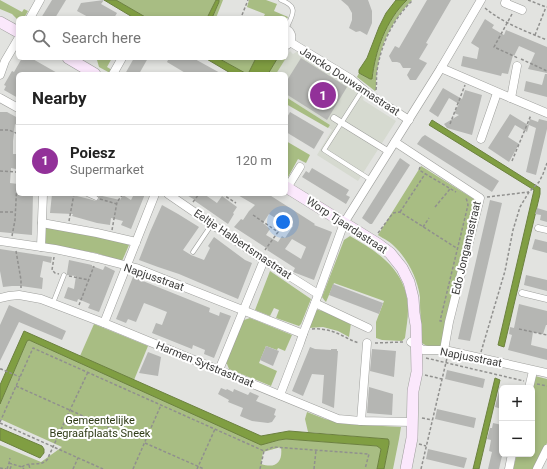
<!DOCTYPE html>
<meta charset="utf-8">
<style>
body{margin:0;font-family:Roboto,sans-serif;background:#f6f6f6;color:#222}
.controls{position:absolute;right:12px;bottom:12px;display:grid;overflow:hidden;border-radius:6px;box-shadow:0 2px 6px #0003}
.controls button{width:36px;height:36px;display:grid;place-items:center;padding:0;border:0;border-bottom:1px solid #e0e0e0;background:#fff;color:#222;font:20px sans-serif}
.you{position:absolute;left:283px;top:222px;width:14px;height:14px;margin:-10px;border:3px solid #fff;border-radius:50%;background:#1a73e8;box-shadow:0 0 0 6px #1a73e833}
.badge{display:grid;place-items:center;width:26px;height:26px;border-radius:50%;background:#923199;color:#fff;font-size:13px;font-weight:700}
.pin{position:absolute;translate:-50% -50%;border:2px solid #fff;box-shadow:0 1px 4px #0006}
.list{margin:0;padding:0;list-style:none}
h2{display:flex;justify-content:space-between;align-items:center;height:52px;margin:0;padding:0 16px;font-size:17px}
h2 small{font-size:13px;font-weight:400;color:#767676}
.list li{display:grid;grid-template-columns:26px 1fr auto;gap:12px;align-items:center;box-sizing:border-box;height:72px;padding:0 16px;border-top:1px solid #e0e0e0}
.list b{display:block;font-size:15px;white-space:nowrap}
.list p{margin:0;font-size:13px;white-space:nowrap;color:#767676}
.list em{font-size:13px;font-style:normal;color:#767676}
.icon{flex:none;width:22px;height:22px;fill:none;stroke:currentColor;stroke-width:2;stroke-linecap:round;stroke-linejoin:round}
.map{position:relative;flex:none;width:547px;height:469px;overflow:hidden}
.search{position:absolute;background:#fff;box-shadow:0 2px 6px #0003;left:16px;top:16px;width:272px;height:44px;display:flex;align-items:center;gap:10px;box-sizing:border-box;padding:0 14px;border-radius:6px;color:#767676;font-size:15px}
.panel{position:absolute;background:#fff;box-shadow:0 2px 6px #0003;left:16px;top:72px;width:272px;height:124px;border-radius:6px}
.map>svg:first-child{display:block}
.built{fill:#d6dad0}
.green{fill:#a8bd83;fill-rule:evenodd}
.water{fill:#809e42;stroke:#6c8140}
.building{fill:#b5b6b3;fill-rule:evenodd}
.lines{fill:none;stroke-linecap:round;stroke-linejoin:round}
.service-casing{stroke:#9e9f9c;stroke-width:5}
.pedestrian-casing{stroke:#9e9f9c;stroke-width:7}
.minor-casing{stroke:#9e9f9c;stroke-width:9}
.secondary-casing{stroke:#9e9f9c;stroke-width:12}
.path{stroke:#90908e;stroke-width:1.5;stroke-dasharray:3 2;stroke-linecap:butt}
.service{stroke:#fff;stroke-width:4}
.pedestrian{stroke:#fff;stroke-width:6}
.minor{stroke:#fff;stroke-width:8}
.secondary{stroke:#fbe8fc;stroke-width:11}
.labels{text-anchor:middle;stroke-width:4;stroke-linejoin:round;paint-order:stroke}
.street-label{font-size:11px;fill:#3c3c3b;stroke:#fff}
.park-label{font-size:11px;fill:#2f3c16;stroke:#fff}
</style>
<div class="map">
<svg width="547" height="469" viewBox="0 0 547 469">
<rect width="100%" height="100%" fill="#e2e3e0"/>
<polygon class="built" points="290,51 293,54 298,51 350,84 364,95 363,100 396,121 358,181 317,155 332,130 328,127 330,125 286,97 286,74 276,74"/>
<g class="green">
<polygon points="0,0 22,12 24,9 28,11 24,18 18,18 18,20 12,14 0,9"/>
<polygon points="116,0 216,0 207,18 147,18"/>
<polygon points="219,0 223,0 216,18 212,18 218,5"/>
<polygon points="249,0 266,0 277,4 274,11 288,17 286,20 286,18 263,18 265,14 247,7"/>
<path d="M407,0h5c-25,26 -36,54 -36,90l-1,1 -18,-14 2,-4 11,6h2c3,-28 14,-59 35,-79z"/>
<polygon points="93,58 112,58 107,67 112,70 110,73 99,67 97,60"/>
<polygon points="218,58 256,58 249,72 247,74"/>
<polygon points="277,58 286,58 276,74 268,74 277,59"/>
<polygon points="286,97 330,125 328,128 286,104"/>
<polygon points="286,141 310,155 306,163 298,159 286,181"/>
<path d="M421,166l56,35 -34,146c-8,0 -21,1 -24,-9 -1,-5 2,-13 2,-19 -1,-7 -1,-14 -1,-22 -2,-17 -12,-37 -24,-49 -5,-6 -12,-9 -18,-13z"/>
<polygon points="44,227 115,240 129,245 122,261 96,253 44,244"/>
<path d="M350,236c30,17 58,36 58,74 0,9 -2,19 -3,28l-3,3 -20,-1 -6,-2v-16l8,-21 -50,-18 -8,19 -1,-1 -3,-4 22,-57z"/>
<polygon points="270,271 311,299 301,324 299,326 276,318 279,310 274,308 270,316 255,310"/>
<path d="M315,309c12,3 26,7 36,14l-2,14 -11,-6 -15,-4 -15,1z"/>
<polygon points="250,318 292,335 285,351 278,348 277,350 266,346 259,363 277,371 271,386 229,369 227,364 225,363 242,320 244,320"/>
<polygon points="94,324 148,346 134,380 80,356"/>
<path d="M29,340l232,104 18,-4 7,-1 91,7 4,3 -4,20h-377v-24l41,17 21,-15 -62,-28v-15l27,-63zM281,447c2,15 -5,22 -20,17l2,-12z"/>
<polygon points="535,376 547,379 547,443 534,469 513,469 517,454 532,454 532,390"/>
<polygon points="307,412 325,419 346,424 401,427 399,439 393,469 384,469 389,444 388,439 308,432 305,419"/>
</g>
<g class="water">
<polygon points="104,0 116,0 147,18 134,18"/>
<polygon points="216,0 219,0 219,2 212,18 207,18"/>
<path d="M396,0h11c-21,20 -32,51 -35,79h-2l-11,-6v-3l8,-12 12,-31 7,-14z"/>
<polygon points="205,58 218,58 247,74 249,72 256,58 277,58 277,59 268,74 232,74"/>
<polygon points="432,120 540,188 540,194 504,347 498,345 534,190 429,125"/>
<polygon points="24,331 261,436 289,431 388,439 389,441 389,444 384,469 377,469 381,449 377,446 286,439 279,440 261,445 29,340 27,341 0,404 0,385"/>
<polygon points="495,378 500,380 479,469 473,469"/>
<polygon points="0,428 42,446 44,449 44,453 40,458 0,440"/>
</g>
<g class="building">
<polygon points="52,0 66,0 55,18 41,18"/>
<polygon points="104,0 101,4 117,13 114,18 90,18 77,11 81,3"/>
<polygon points="341,0 368,0 372,11 372,23 367,35 360,31 356,32 349,28 352,20 352,13 348,6"/>
<polygon points="427,0 451,0 426,43 428,44 419,59 427,63 416,80 410,80 407,75 411,68 403,68 400,63 397,62 392,62 389,56 395,46 399,48"/>
<polygon points="485,19 494,25 492,28 504,35 506,30 547,47 547,73 528,69 535,53 519,46 514,56 513,55 508,74 502,73 501,76 461,66 463,56 477,59 479,48 471,43"/>
<polygon points="22,58 31,58 59,74 18,74 18,98 4,90 6,86 4,85 12,71 14,72"/>
<polygon points="134,58 148,58 139,74 125,74"/>
<polygon points="169,58 193,58 222,74 187,74 167,62"/>
<polygon points="301,58 347,87 327,120 286,94 286,82"/>
<polygon points="545,74 547,74 547,97 524,91 526,81 542,85"/>
<polygon points="443,88 462,99 465,90 482,95 472,135 447,128 444,124 459,115 454,113 459,104 449,98 438,117 429,111"/>
<polygon points="0,112 7,112 18,118 18,126 15,124 13,141 13,154 17,154 16,169 11,168 10,183 18,184 18,194 33,194 32,235 0,232"/>
<polygon points="290,112 324,132 314,149 286,132 286,119"/>
<polygon points="510,114 528,125 530,119 538,122 539,119 547,121 547,129 536,175 526,172 536,128 529,125 527,132 515,125 508,137 519,144 509,162 488,148"/>
<polygon points="425,135 499,181 492,192 417,144 422,137"/>
<polygon points="400,158 410,165 372,224 370,224 362,218"/>
<polygon points="312,168 349,190 346,195 350,197 346,204 302,177 306,171 309,173"/>
<polygon points="52,194 73,194 73,195 89,199 96,201 99,199 98,195 120,200 123,195 131,200 134,194 145,194 131,229 121,225 123,221 111,218 110,225 97,223 72,216 73,214 50,213"/>
<polygon points="185,194 204,194 217,203 222,196 237,207 233,213 234,214 228,224 195,201 195,200"/>
<path d="M236,194h32l47,30 -1,1 18,7 -18,48 -21,-8 2,-4 -28,-18 1,-1 -34,-22 7,-8 2,1 6,-9 6,-6zM269,214l8,5 2,-2 14,9 -8,12 -3,-2 -4,6 -12,-7 4,-6 -7,-6zM292,239l14,8 -5,12 -16,-10z"/>
<polygon points="490,200 502,203 470,341 458,339"/>
<polygon points="162,205 178,214 199,227 183,250 191,255 204,260 210,248 208,246 214,237 245,260 252,263 238,299 179,274 158,267 139,260 150,232"/>
<polygon points="537,208 547,211 547,222 540,220 541,215 535,214"/>
<polygon points="535,239 547,242 547,253 532,249"/>
<polygon points="0,249 52,257 51,263 43,261 40,277 43,278 42,289 21,286 12,286 3,287 0,271"/>
<polygon points="69,260 92,265 92,266 103,270 105,266 115,271 99,312 88,308 90,304 78,299 77,302 64,298 68,287 74,289 76,276 67,275 67,273"/>
<polygon points="526,275 547,280 547,291 524,285"/>
<polygon points="133,277 210,308 209,312 219,316 220,312 231,316 214,358 204,354 205,350 193,345 192,349 152,333 156,323 162,325 167,312 152,306 144,303 136,322 128,319 126,323 116,319"/>
<polygon points="333,284 383,303 379,314 329,295"/>
<polygon points="519,304 547,311 547,325 546,325 543,334 533,332 531,345 547,349 547,360 508,350 512,335 509,334 510,327 514,328"/>
<polygon points="9,305 66,331 62,340 19,322 0,361 0,325"/>
<polygon points="266,346 279,351 273,366 260,360"/>
<polygon points="310,347 315,349 331,350 331,349 337,349 337,351 338,351 334,408 322,403 324,375 312,374 303,396 292,391"/>
<polygon points="372,349 396,351 394,377 370,371"/>
<polygon points="148,352 161,357 158,376 139,373"/>
<polygon points="447,370 485,379 483,388 445,379"/>
<polygon points="369,387 393,394 392,415 367,413"/>
<polygon points="500,387 502,387 502,409 495,407"/>
<polygon points="221,388 226,390 227,389 233,392 234,389 248,395 250,392 259,396 256,401 276,409 274,415 276,416 272,422 268,423 252,421 240,416 243,408 228,402 229,400 218,394"/>
<polygon points="437,409 476,418 474,428 435,419"/>
<polygon points="493,423 502,425 502,456 499,469 488,469 492,452 489,451 491,440 487,439 490,428 492,428"/>
<polygon points="428,449 467,458 464,468 426,459"/>
</g>
<g class="lines">
<defs>
<g id="service">
<path d="M281,0c18,7 12,14 5,29"/>
<polyline points="363,89 324,150 371,180"/>
<polyline points="87,194 96,198"/>
<polyline points="193,252 212,224"/>
<polyline points="53,303 64,275"/>
</g>
<g id="pedestrian">
<polyline points="334,118 389,152"/>
<polyline points="538,228 547,230"/>
<polyline points="522,293 547,299"/>
</g>
<g id="minor">
<polyline points="506,0 505,3 522,10"/>
<polyline points="30,18 40,0"/>
<path d="M286,29c7,4 7,11 1,16"/>
<polyline points="290,42 351,79 367,93 409,120"/>
<polyline points="441,68 511,98 547,113"/>
<polyline points="113,74 122,58"/>
<polyline points="0,75 5,61 18,39"/>
<polyline points="0,98 18,108"/>
<polyline points="511,98 517,66"/>
<polyline points="481,139 497,93"/>
<polyline points="395,142 480,198 449,322 444,350"/>
<polyline points="287,188 300,167"/>
<polyline points="168,194 264,260 318,294"/>
<polyline points="42,223 97,233 136,242"/>
<polyline points="0,241 55,249 97,258 136,268 303,334"/>
<polyline points="41,247 43,194"/>
<polyline points="0,298 9,296 19,295 41,299 104,323 338,419 361,421 412,422"/>
<polyline points="315,303 344,223 441,68 481,0"/>
<path d="M104,323c17,-43 34,-86 51,-129"/>
<polyline points="411,342 423,350 444,350 449,351 547,373"/>
<polyline points="219,370 264,260"/>
<polyline points="529,388 533,371"/>
<polyline points="280,395 300,343 303,334 315,303 368,328"/>
<polyline points="361,421 367,343"/>
<polyline points="509,469 512,454"/>
<polyline points="537,469 547,449"/>
</g>
<g id="secondary">
<polyline points="0,22 18,32"/>
<polyline points="68,58 95,74"/>
<polyline points="286,187 378,244 390,253 402,268 409,282 413,298 414,313 416,325 417,372 413,391 412,438 406,469"/>
</g>
</defs>
<use href="#service" class="service-casing"/>
<use href="#pedestrian" class="pedestrian-casing"/>
<use href="#minor" class="minor-casing"/>
<use href="#secondary" class="secondary-casing"/>
<g class="path">
<polyline points="528,0 546,7 547,7"/>
<path d="M485,8c18,15 40,23 62,32"/>
<polyline points="512,14 494,47 518,58"/>
<polyline points="242,15 248,0"/>
<polyline points="535,35 546,7"/>
<polyline points="521,59 547,71"/>
<path d="M376,90c1,-6 0,-12 1,-19 4,-27 16,-52 36,-71"/>
<polyline points="450,124 465,85"/>
<polyline points="0,130 9,130 18,134"/>
<polyline points="512,161 531,115"/>
<polyline points="420,167 419,170 456,192"/>
<polyline points="0,171 17,172"/>
<polyline points="222,194 236,203"/>
<polyline points="487,197 529,192"/>
<polyline points="100,199 117,204"/>
<polyline points="193,202 199,194"/>
<polyline points="435,207 450,189"/>
<polyline points="0,212 15,212"/>
<polyline points="400,212 425,174"/>
<polyline points="253,215 278,232 265,250"/>
<polyline points="69,221 74,194"/>
<polyline points="423,227 429,218"/>
<polyline points="112,230 117,202 123,194"/>
<polyline points="378,233 393,213 400,212 458,249"/>
<polyline points="12,236 15,220 18,162"/>
<polyline points="16,251 21,280 21,288"/>
<polyline points="54,257 52,270 55,273 59,274"/>
<polyline points="69,276 89,280"/>
<polyline points="79,305 94,266"/>
<polyline points="442,321 440,321 468,205 467,201 466,198"/>
<path d="M312,329c13,-1 24,3 35,9 4,2 8,4 12,5"/>
<polyline points="519,329 547,335"/>
<polyline points="375,343 403,342"/>
<polyline points="481,352 505,271 513,230 520,207 529,192 539,182 543,174 547,163"/>
<polyline points="426,358 524,381"/>
<polyline points="0,369 1,369 20,377"/>
<polyline points="425,375 442,379"/>
<polyline points="537,384 547,386"/>
<polyline points="16,386 121,433"/>
<polyline points="422,418 432,420"/>
<polyline points="0,422 33,348 264,451"/>
<polyline points="0,423 103,469"/>
<polyline points="145,443 204,469"/>
<polyline points="419,444 426,446"/>
<polyline points="9,463 22,467 24,469"/>
<polyline points="29,465 30,469"/>
<path d="M22,467c7,-6 18,0 25,-7l23,-50 18,-38"/>
<polyline points="0,468 6,469"/>
<polyline points="7,469 9,463 10,458"/>
<polyline points="10,469 12,464"/>
<polyline points="73,469 78,458"/>
<polyline points="133,469 161,405"/>
<polyline points="197,469 215,429"/>
<polyline points="260,469 264,451 273,447 369,454 365,469"/>
<polyline points="314,469 316,450"/>
<polyline points="421,469 447,358"/>
</g>
<use href="#service" class="service"/>
<use href="#pedestrian" class="pedestrian"/>
<use href="#minor" class="minor"/>
<use href="#secondary" class="secondary"/>
</g>
<g class="labels">
<g class="street-label">
<text transform="translate(350 81) rotate(33)" y="4">Jancko Douwamastraat</text>
<text transform="translate(347 225) rotate(33)" y="4">Worp Tjaardastraat</text>
<text transform="translate(243 244) rotate(34)" y="4">Eeltje Halbertsmastraat</text>
<text transform="translate(466 248) rotate(-77)" y="4">Edo Jongamastraat</text>
<text transform="translate(154 277) rotate(19)" y="4">Napjusstraat</text>
<text transform="translate(471 357) rotate(11)" y="4">Napjusstraat</text>
<text transform="translate(205 364) rotate(22)" y="4">Harmen Sytstrastraat</text>
</g>
<g class="park-label">
<text x="100" y="424">Gemeentelijke<tspan x="100" dy="13">Begraafplaats Sneek</tspan></text>
</g>
</g>
</svg>
<div class="controls">
<button>+</button>
<button>−</button>
</div>
<div class="you"></div>
<div class="pin badge" style="left:323px;top:95px">1</div>
<div class="search"><svg class="icon" aria-label="search" viewBox="0 0 24 24"><circle cx="10" cy="10" r="6"/><path d="M15 15l6 6"/></svg>Search here</div>
<section class="panel">
<h2>Nearby<small></small></h2>
<ul class="list">
<li><span class="badge">1</span><div><b>Poiesz</b><p>Supermarket</p></div><em>120 m</em></li>
</ul>
</section>
</div>
